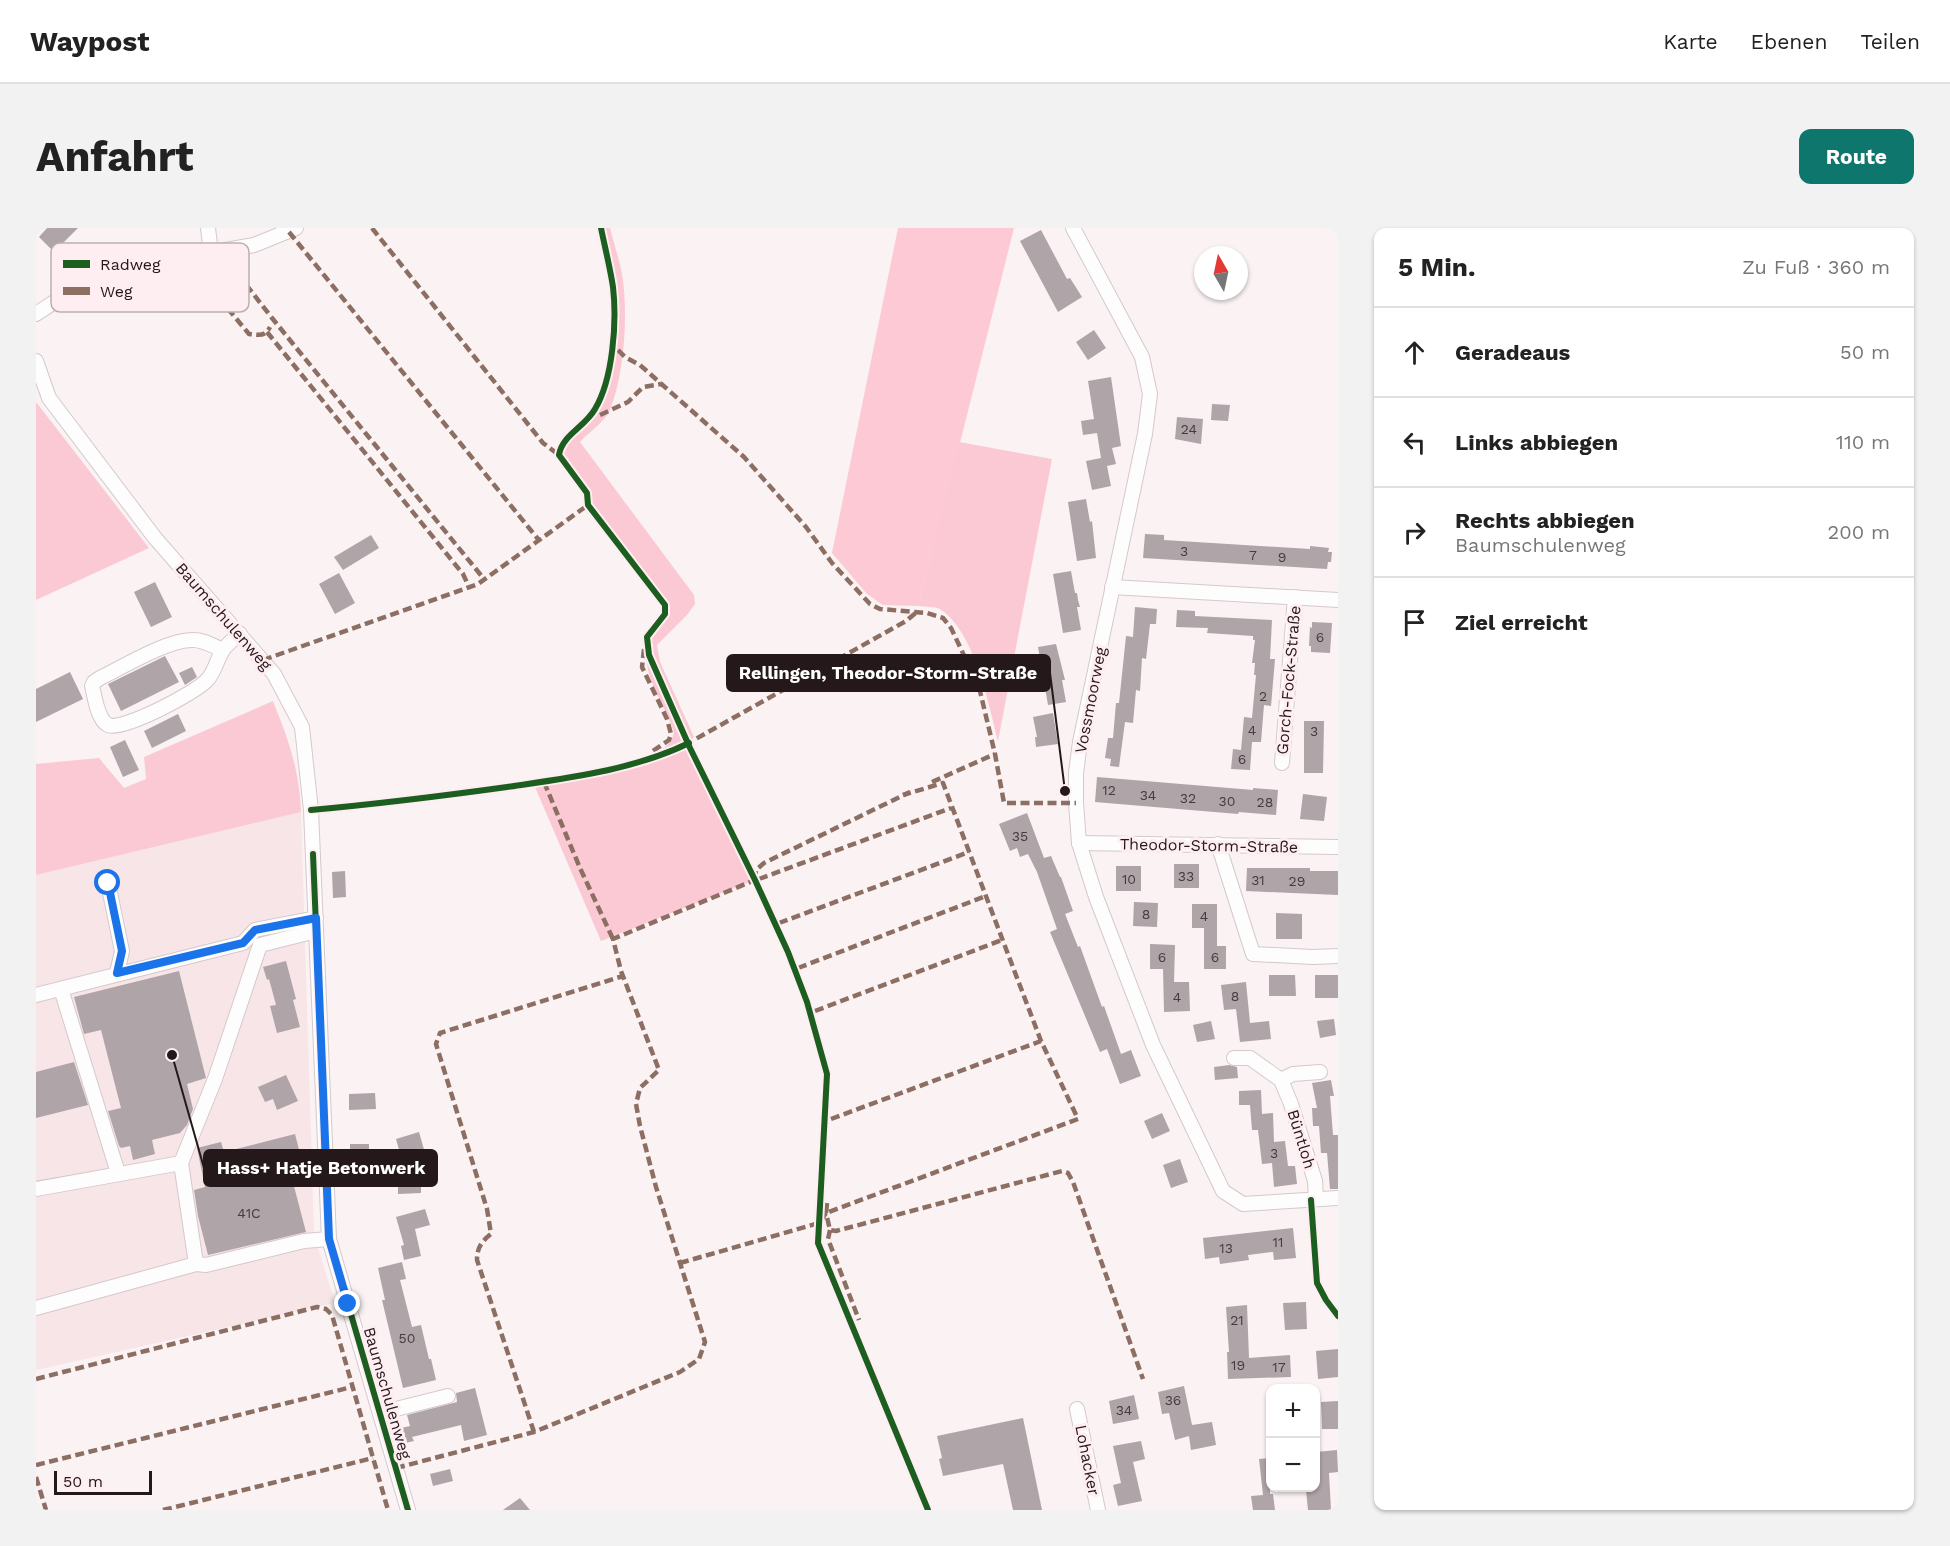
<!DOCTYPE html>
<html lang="de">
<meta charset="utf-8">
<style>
body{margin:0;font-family:"Work Sans",sans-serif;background:#f2f2f2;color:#222}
.controls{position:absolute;right:18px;bottom:18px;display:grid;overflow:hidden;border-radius:12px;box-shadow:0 2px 4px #0004}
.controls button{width:54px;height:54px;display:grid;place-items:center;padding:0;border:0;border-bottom:2px solid #e0e0e0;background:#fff;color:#222;font:30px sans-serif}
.compass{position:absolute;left:1158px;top:18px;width:54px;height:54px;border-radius:50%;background:#fff;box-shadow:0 2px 4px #0004;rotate:351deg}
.scale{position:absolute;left:18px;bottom:15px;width:98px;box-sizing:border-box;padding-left:6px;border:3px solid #25181b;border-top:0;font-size:16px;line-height:21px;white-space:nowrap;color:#25181b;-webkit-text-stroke:4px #feeef1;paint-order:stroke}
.stop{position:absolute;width:18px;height:18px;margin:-14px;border:4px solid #1a73e8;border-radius:50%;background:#fff}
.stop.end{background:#1a73e8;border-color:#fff;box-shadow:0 2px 6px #0008}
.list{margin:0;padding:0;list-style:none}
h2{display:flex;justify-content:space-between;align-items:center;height:78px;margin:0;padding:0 24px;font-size:26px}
h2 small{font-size:20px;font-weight:400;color:#767676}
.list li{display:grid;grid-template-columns:39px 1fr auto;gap:18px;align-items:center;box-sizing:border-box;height:90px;padding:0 24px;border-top:2px solid #e0e0e0}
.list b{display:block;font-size:22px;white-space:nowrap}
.list p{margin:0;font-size:20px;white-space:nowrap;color:#767676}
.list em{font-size:20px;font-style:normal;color:#767676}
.icon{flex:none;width:33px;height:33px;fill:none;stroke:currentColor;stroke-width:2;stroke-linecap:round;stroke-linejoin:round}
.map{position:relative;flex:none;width:1302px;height:1282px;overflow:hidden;border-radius:12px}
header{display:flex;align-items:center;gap:36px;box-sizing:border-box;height:84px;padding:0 30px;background:#fff;border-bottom:2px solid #e0e0e0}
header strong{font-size:28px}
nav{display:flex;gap:33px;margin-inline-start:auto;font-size:21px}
.intro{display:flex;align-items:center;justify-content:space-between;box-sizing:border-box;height:144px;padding:0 36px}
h1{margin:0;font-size:42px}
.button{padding:15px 27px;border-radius:12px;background:#0f766e;color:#fff;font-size:21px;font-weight:700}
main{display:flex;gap:36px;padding:0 36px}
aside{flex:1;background:#fff;border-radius:12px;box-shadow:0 2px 4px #0004}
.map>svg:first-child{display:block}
.built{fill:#f8e5e8}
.green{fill:#fbc9d3}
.forest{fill:#fcc9d4}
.building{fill:#afa4a7}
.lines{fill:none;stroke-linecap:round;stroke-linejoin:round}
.minor-casing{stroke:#d4c9cb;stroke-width:16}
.minor{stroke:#fefdfd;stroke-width:14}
.quiet{stroke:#8d6e63;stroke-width:4.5;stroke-dasharray:9 4.5;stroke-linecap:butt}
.cycleway-casing{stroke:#feeef1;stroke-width:10}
.cycleway{stroke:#1b5e20;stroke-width:6}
.route{stroke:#1a73e8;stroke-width:8}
.labels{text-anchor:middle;stroke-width:6;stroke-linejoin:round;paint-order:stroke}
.number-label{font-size:14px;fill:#483b3e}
.street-label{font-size:16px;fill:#25181b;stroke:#feeef1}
.key{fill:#feeef1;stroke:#bdaeb1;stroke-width:1.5}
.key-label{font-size:16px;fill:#25181b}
.leader{fill:none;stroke:#25181b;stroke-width:2}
.callout-dot{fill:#25181b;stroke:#feeef1;stroke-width:2}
.callout{fill:#25181b;stroke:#25181b;stroke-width:2}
.callout-label{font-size:18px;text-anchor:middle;font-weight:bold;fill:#fff}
</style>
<header>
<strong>Waypost</strong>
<nav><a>Karte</a><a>Ebenen</a><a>Teilen</a></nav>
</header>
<div class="intro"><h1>Anfahrt</h1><a class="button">Route</a></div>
<main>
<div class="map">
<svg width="1302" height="1282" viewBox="0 0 1302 1282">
<rect width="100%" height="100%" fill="#faf2f3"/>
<polygon class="built" points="265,584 278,1007 299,1075 0,1142 0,647"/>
<g class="green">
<path d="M567,0h7c3,13 8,27 11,41 8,37 4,108 -12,143 -6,11 -21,21 -29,30l114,153 1,9 -8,11 -30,30 3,17 34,75 -22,13 -19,6c10,-7 19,-12 21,-24 -9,-30 -38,-61 -23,-93 6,-13 16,-16 18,-32l-78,-103 -1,-11 -28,-40c6,-17 27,-25 36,-41 21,-40 22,-100 16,-144 -2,-13 -7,-27 -11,-40z"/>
<polygon points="0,174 113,320 0,372"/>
<path d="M923,214l93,17 -54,282c-9,-36 -24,-110 -57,-131 -5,-4 -15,-3 -22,-4z"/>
<path d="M237,473c16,41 26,67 28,111l-265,63v-111l63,-6 25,30 22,-9 -2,-22z"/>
<path d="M650,521l66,132 -151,60 -66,-154c51,-9 104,-17 151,-38z"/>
</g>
<polygon class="forest" points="862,0 978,0 883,378 847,377 831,366 796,325"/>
<g class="building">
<polygon points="11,0 42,0 18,24 3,9"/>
<polygon points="1005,2 1031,51 1034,50 1046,69 1022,84 984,13"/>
<polygon points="1058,102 1070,120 1052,132 1040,114"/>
<polygon points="1075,149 1085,218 1076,220 1080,236 1071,238 1075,258 1056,262 1050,233 1065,230 1061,205 1047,207 1045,193 1058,191 1052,153"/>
<polygon points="1176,176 1194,177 1192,193 1175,192"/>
<polygon points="1141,189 1167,191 1165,216 1139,211"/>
<polygon points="1050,271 1054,294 1056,293 1060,330 1041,333 1032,274"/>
<polygon points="1109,306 1128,307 1128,312 1274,321 1274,318 1293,320 1292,324 1296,324 1295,334 1292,334 1291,341 1107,330"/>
<polygon points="335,307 343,320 307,342 298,329"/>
<polygon points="1035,343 1039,365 1041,365 1042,372 1044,379 1041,379 1045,402 1027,405 1017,346"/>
<polygon points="303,345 319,375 299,386 283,356"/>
<polygon points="119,354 136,389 115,399 98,364"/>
<polygon points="1099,379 1121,381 1120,396 1114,396 1110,431 1106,430 1104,463 1100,462 1097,495 1089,494 1083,539 1074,538 1075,531 1069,530 1072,510 1077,510 1080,475 1083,475 1090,408 1097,409"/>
<polygon points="1141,382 1159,383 1159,388 1236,392 1234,431 1239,431 1235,478 1228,477 1225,514 1216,514 1214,542 1195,541 1197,521 1205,522 1208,489 1216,490 1220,447 1218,447 1219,435 1216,435 1219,412 1217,412 1217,408 1171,405 1172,400 1140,399"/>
<polygon points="1276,394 1296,395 1294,425 1275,424 1275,418 1273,418 1274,399 1276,400"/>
<polygon points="1020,416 1029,452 1026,452 1030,474 1012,477 1002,419"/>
<polygon points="129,428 143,454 85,483 72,456"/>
<polygon points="156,439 161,449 149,457 143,445"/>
<polygon points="34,444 47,471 0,494 0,461"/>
<polygon points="1017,485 1022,516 1000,519 999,509 1001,509 997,489"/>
<polygon points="142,486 150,503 116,520 108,503"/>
<polygon points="1268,493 1288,493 1287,545 1268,545"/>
<polygon points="89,512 103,542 87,549 74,519"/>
<polygon points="1061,549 1217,562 1217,560 1242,562 1240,587 1203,584 1202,586 1059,574"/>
<polygon points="1267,566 1291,569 1288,593 1264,591"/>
<polygon points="991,585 1008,630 1015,628 1024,649 1025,649 1037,683 1029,686 1042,719 1044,718 1066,779 1068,778 1085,826 1095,822 1105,848 1084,856 1071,821 1064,824 1014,704 1021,701 1001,644 992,626 984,629 981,620 974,623 963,596"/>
<rect x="1138" y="636" width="25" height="24"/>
<rect x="1080" y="638" width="25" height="25"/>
<polygon points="1211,640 1274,640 1274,643 1302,643 1302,667 1210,663"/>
<polygon points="309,643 310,669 297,670 296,644"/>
<polygon points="1098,674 1122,675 1121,699 1097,698"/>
<polygon points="1156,676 1181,676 1181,718 1190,718 1190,741 1168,741 1168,700 1156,700"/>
<polygon points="1240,685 1266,686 1266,711 1240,711"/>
<polygon points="1114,716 1139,717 1138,754 1153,754 1154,783 1128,784 1127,741 1114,741"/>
<polygon points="250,733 260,771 257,772 264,799 241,805 234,778 240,777 233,751 231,752 227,739"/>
<polygon points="143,743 170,850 151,856 157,881 151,897 144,905 116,912 119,926 97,932 94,918 85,920 83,918 72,883 85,880 65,802 48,806 38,769"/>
<polygon points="1233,747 1259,747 1260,768 1233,768"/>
<rect x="1279" y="747" width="23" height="23"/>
<polygon points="1210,754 1214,795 1233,793 1235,811 1204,814 1200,781 1188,782 1185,757"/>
<polygon points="1298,791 1300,807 1284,810 1281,793"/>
<polygon points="1175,793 1179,811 1161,814 1157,797"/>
<polygon points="38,834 52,877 0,890 0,844"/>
<polygon points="1193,837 1201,839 1202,850 1179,852 1178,839"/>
<polygon points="250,847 262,873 241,882 237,871 229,874 222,859"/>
<polygon points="1295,852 1298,868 1294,868 1297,907 1302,907 1302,961 1294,961 1291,925 1285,925 1283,898 1277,898 1276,880 1281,880 1276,855"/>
<polygon points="1225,862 1226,886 1237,885 1238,914 1249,913 1252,938 1259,938 1261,956 1238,959 1236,935 1226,936 1222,902 1216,902 1214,877 1203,877 1203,863"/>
<polygon points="339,865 340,881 313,882 313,866"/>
<polygon points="1126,885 1134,903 1116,911 1108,893"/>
<polygon points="383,904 389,925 366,932 360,911"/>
<polygon points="259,906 267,937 258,939 260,946 255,947 270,1004 172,1027 162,988 158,962 169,959 161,920 185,914 188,924"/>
<polygon points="314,916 333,916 333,931 314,930"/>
<polygon points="1144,931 1152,954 1135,960 1127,937"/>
<polygon points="385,946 385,965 362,966 362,947"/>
<polygon points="389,981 394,997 379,1001 385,1028 368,1032 365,1018 368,1017 360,989"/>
<polygon points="1257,1000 1260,1030 1238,1032 1237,1024 1212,1027 1213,1032 1184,1036 1183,1029 1169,1031 1167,1010"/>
<polygon points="366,1034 370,1051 364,1052 376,1099 385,1097 393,1131 395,1131 400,1152 367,1160 346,1072 349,1072 342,1040"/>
<polygon points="1270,1074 1271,1101 1249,1102 1247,1075"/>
<polygon points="1211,1077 1213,1130 1254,1127 1255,1149 1192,1151 1191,1124 1193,1124 1190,1079"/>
<polygon points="1302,1121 1302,1149 1282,1151 1280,1123"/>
<polygon points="1148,1158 1156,1197 1176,1194 1180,1217 1155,1222 1153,1208 1139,1212 1133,1185 1126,1186 1122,1164"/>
<polygon points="439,1160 451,1207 428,1213 425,1197 376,1209 378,1213 365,1216 361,1201 374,1198 371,1187 421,1174 420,1165"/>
<polygon points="1098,1167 1103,1191 1077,1196 1073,1173"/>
<polygon points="1302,1173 1302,1201 1286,1201 1285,1174"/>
<polygon points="987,1190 1006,1282 977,1282 967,1236 907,1248 903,1231 906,1230 901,1208"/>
<polygon points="1105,1213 1109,1231 1097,1234 1106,1273 1082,1278 1077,1257 1085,1255 1077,1218"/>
<polygon points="1301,1222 1302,1244 1293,1245 1295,1282 1272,1282 1270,1262 1280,1261 1280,1224"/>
<polygon points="1234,1230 1234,1266 1237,1266 1239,1282 1217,1282 1215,1268 1227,1267 1223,1231"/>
<polygon points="414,1241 417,1253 397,1258 394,1246"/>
<polygon points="484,1270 494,1282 467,1282"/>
</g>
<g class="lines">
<defs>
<g id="minor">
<polyline points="172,0 175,25"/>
<polyline points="1037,0 1106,129 1114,166 1109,206 1044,514 1040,545 1040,575 1043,615 1060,669 1117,817 1187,963 1207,976 1302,970"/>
<polyline points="0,86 35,63 71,43 218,17 260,0"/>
<polyline points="0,133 13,170 119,310 238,446 266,499 275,582 293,1011 372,1282"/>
<polyline points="1076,359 1302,372"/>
<path d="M187,422c-10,-4 -21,-11 -31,-10 -25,0 -69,27 -92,38l-6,4 -2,4c3,11 5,33 16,39 13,7 90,-33 100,-46 7,-8 9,-20 15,-29 4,-6 11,-11 17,-16"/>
<polyline points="1246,535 1259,369"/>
<polyline points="1043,615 1302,619"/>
<polyline points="1182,616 1217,726 1277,729 1302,728"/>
<polyline points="72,655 86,723 81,745"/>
<polyline points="25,761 82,945"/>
<polyline points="0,767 207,715 219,702 280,690"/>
<polyline points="1198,830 1214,830 1245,852 1255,876 1279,953 1280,971"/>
<polyline points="1245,852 1257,846 1284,844"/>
<polyline points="0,961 145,935"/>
<polyline points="160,1036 170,1037 268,1013 293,1011"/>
<polyline points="0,1080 160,1036 145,935 179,851 224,717 280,703"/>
<polyline points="1041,1181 1062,1282"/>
<polyline points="344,1185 412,1168"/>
</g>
</defs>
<use href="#minor" class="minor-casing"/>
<use href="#minor" class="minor"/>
<g class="quiet">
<polyline points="336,0 507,215 523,227"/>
<polyline points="253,4 502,311"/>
<polyline points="188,23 201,45 236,90 448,351"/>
<path d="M146,31l17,15 50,60c10,1 16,3 21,-7"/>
<polyline points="231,104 427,346 433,359"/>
<polyline points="582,122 589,129 604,137 708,229 770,299 796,335 834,376 844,381 891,385 907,390 915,400 943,459 959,526 968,575 1040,575"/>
<polyline points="564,187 592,174 607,159 625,156"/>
<polyline points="608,421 606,439 631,491 635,506 633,512 617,523"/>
<polyline points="227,432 442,356 552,277"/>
<polyline points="649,517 870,393 881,384"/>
<polyline points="508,554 544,640 577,711"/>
<polyline points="896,554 959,526"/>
<polyline points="723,651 915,580"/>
<polyline points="719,652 720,642 728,635 874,564"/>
<polyline points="743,695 933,624"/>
<polyline points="762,740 950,668"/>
<polyline points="779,783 966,712"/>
<polyline points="795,891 1005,813"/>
<polyline points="791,975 790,985 1042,891 1005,813 907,555 867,567"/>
<polyline points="794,1002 792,1011 823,1092"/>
<polyline points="644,1035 783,995 790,985 794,1002 800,1003 1026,943 1032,945 1037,954 1107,1151"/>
<polyline points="0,1151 281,1079 290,1081 296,1087 352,1282"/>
<path d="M498,1204l-57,-172c0,-13 5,-19 14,-26l-4,-25 -51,-165 4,-11 183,-57"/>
<polyline points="0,1237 316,1159"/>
<polyline points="360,1240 498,1204 644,1144 663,1131 669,1114 620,959 604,898 600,876 604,860 623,842 585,743 577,711 719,652"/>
<polyline points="0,1249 10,1282"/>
<polyline points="127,1282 337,1230"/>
</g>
<defs>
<g id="cycleway">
<path d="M565,0c4,20 9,39 12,59 4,35 0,92 -18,122 -10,18 -33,26 -36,46l28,38 1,12 77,100v9l-18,23 2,18 41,93 65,132 33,72 19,50 20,72 -9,169 110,267"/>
<path d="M275,582c66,-6 131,-14 196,-23 61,-9 127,-17 182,-44"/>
<polyline points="277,626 293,1011 372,1282"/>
<polyline points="1275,972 1281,1055 1290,1072 1302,1088"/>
</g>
</defs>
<use href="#cycleway" class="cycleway-casing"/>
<use href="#cycleway" class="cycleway"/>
</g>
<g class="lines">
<polyline class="route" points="72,655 86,723 81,745 207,715 219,702 280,690 293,1011 312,1076"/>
</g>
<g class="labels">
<g class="number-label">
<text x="1153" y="206">24</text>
<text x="1148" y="328">3</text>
<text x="1217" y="332">7</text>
<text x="1246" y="334">9</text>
<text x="1284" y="414">6</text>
<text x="1227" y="473">2</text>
<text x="1216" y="507">4</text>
<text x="1278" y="508">3</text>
<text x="1206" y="536">6</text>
<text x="1073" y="567">12</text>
<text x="1112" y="572">34</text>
<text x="1152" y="575">32</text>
<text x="1191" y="578">30</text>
<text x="1229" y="579">28</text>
<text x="984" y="613">35</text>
<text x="1150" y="653">33</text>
<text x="1093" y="656">10</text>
<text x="1222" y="657">31</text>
<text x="1261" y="658">29</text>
<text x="1110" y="691">8</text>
<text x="1168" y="693">4</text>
<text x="1126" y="734">6</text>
<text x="1179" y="734">6</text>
<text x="1199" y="773">8</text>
<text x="1141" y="774">4</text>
<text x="1238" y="930">3</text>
<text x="213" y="990">41C</text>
<text x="1242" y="1019">11</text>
<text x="1190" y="1025">13</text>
<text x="1201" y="1097">21</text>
<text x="371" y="1115">50</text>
<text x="1202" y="1142">19</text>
<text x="1243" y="1144">17</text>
<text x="1137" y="1177">36</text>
<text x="1088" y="1187">34</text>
</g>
<g class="street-label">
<text transform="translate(188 388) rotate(49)" y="6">Baumschulenweg</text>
<text transform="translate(1252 452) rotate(-85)" y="6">Gorch-Fock-Straße</text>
<text transform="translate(1054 472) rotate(-79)" y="6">Vossmoorweg</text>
<text transform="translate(1173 617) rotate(1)" y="6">Theodor-Storm-Straße</text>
<text transform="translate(1266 911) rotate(73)" y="6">Büntloh</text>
<text transform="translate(352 1165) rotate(74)" y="6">Baumschulenweg</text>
<text transform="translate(1052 1232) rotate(79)" y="6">Lohacker</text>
</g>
</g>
<rect x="15" y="15" width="198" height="69" rx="9" class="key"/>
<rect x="27" y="32" width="27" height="8" fill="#1b5e20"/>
<rect x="27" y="59" width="27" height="8" fill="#8d6e63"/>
<g class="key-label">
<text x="64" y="42">Radweg</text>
<text x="64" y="69">Weg</text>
</g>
<path class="leader" d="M1029 563L1014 445M136 827L168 940"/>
<g class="callout-dot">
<circle cx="1029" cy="563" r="6"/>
<circle cx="136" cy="827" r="6"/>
</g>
<g class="callout">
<rect x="691" y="427" width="323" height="36" rx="6"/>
<rect x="168" y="922" width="233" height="36" rx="6"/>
</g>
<g class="callout-label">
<text x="852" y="451">Rellingen, Theodor-Storm-Straße</text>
<text x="285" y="946">Hass+ Hatje Betonwerk</text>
</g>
</svg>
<div class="controls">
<button>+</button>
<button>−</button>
</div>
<svg class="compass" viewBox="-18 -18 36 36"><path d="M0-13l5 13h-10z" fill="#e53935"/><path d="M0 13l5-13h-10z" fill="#767676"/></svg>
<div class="scale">50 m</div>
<div class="stop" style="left:72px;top:655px"></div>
<div class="stop end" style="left:312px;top:1076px"></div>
</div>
<aside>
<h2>5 Min.<small>Zu Fuß · 360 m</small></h2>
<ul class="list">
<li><svg class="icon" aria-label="ahead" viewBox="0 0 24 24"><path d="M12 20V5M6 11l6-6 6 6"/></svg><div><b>Geradeaus</b></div><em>50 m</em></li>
<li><svg class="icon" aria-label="left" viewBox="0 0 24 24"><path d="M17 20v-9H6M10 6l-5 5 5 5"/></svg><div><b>Links abbiegen</b></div><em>110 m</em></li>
<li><svg class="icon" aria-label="right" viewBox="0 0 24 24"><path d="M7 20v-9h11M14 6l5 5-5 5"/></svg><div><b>Rechts abbiegen</b><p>Baumschulenweg</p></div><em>200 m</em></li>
<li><svg class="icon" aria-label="arrive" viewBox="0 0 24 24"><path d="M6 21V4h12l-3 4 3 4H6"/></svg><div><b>Ziel erreicht</b></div></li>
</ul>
</aside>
</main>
